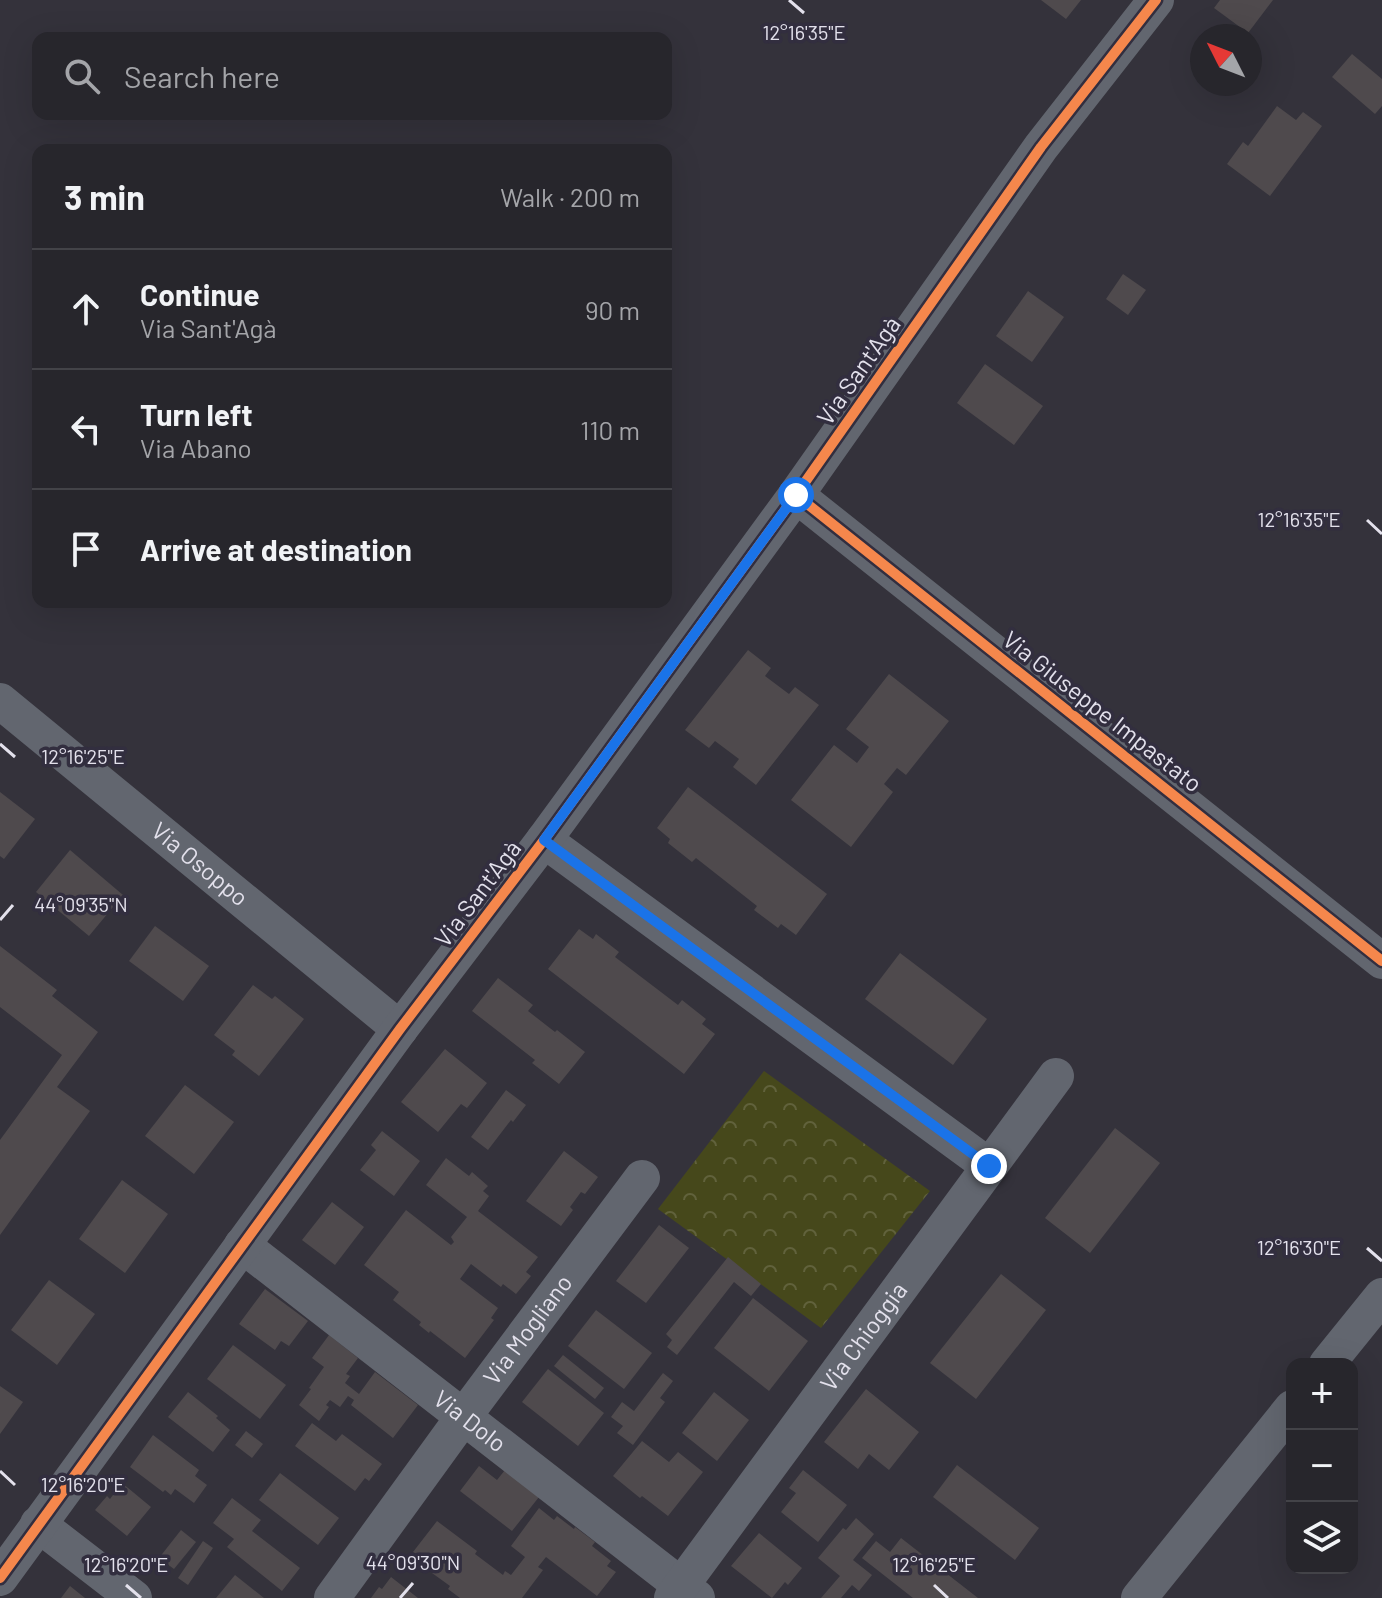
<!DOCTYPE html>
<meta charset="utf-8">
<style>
body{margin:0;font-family:Barlow,sans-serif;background:#2f2e34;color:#f1f3f6}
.controls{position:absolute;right:24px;bottom:24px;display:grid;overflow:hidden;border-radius:16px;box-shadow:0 8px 32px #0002}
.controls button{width:72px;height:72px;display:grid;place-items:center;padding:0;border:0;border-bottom:2px solid #434348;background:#27262c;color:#f1f3f6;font:40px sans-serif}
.compass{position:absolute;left:1190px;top:24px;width:72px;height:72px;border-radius:50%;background:#27262c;box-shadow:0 8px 32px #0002;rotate:312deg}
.stop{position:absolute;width:24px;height:24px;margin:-18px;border:6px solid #1a73e8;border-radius:50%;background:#fff}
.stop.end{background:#1a73e8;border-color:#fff;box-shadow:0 2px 8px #0008}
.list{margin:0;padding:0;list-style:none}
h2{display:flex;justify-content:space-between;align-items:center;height:104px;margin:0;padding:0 32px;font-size:34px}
h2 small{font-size:26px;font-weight:400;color:#a4a5a9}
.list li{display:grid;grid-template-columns:52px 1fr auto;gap:24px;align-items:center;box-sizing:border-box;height:120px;padding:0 32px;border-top:2px solid #434348}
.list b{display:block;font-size:30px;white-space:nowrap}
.list p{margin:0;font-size:26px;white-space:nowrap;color:#a4a5a9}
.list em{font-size:26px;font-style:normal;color:#a4a5a9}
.icon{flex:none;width:44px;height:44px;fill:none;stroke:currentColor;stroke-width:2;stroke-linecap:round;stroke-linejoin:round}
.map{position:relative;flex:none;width:1382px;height:1598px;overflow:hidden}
.search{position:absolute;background:#27262c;box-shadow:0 8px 32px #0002;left:32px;top:32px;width:640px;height:88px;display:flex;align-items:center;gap:20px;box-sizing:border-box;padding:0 28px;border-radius:16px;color:#a4a5a9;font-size:30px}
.panel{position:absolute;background:#27262c;box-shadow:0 8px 32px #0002;left:32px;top:144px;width:640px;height:464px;border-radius:16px}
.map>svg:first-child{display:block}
.park{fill:url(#park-crowns)}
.building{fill:#4f4a4d}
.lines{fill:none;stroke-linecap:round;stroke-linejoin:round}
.minor{stroke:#62666f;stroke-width:36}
.cycleway-casing{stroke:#322e3f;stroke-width:15}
.cycleway{stroke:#f5874c;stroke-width:10}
.route{stroke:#1a73e8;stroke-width:10}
.ticks{fill:none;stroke:#e3e1ec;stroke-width:3}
.labels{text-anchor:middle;stroke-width:7;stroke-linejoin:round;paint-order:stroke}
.street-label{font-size:24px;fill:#e3e1ec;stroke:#322e3f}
.ticks-label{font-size:20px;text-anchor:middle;fill:#e3e1ec;stroke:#322e3f;stroke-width:7;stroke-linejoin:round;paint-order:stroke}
</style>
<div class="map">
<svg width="1382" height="1598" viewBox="0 0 1382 1598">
<defs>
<pattern id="park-crowns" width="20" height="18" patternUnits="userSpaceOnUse" patternTransform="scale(2)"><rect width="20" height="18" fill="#46481b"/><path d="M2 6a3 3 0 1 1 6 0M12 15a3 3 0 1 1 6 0" fill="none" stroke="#61623c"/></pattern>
</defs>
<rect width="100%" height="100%" fill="#34323b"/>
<polygon class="park" points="764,1071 930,1191 821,1328 658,1209"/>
<g class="building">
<polygon points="1041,0 1081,0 1066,19"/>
<polygon points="1220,0 1273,0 1248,33 1214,8"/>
<polygon points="1352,54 1382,79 1382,106 1375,114 1332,77"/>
<polygon points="1277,106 1296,120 1303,112 1322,126 1270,196 1227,164 1243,142 1248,146"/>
<polygon points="1123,274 1146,290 1128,315 1106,299"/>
<polygon points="1028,291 1064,317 1032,362 996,336"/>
<polygon points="985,364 1043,406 1014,445 957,403"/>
<polygon points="748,650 771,668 765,676 789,694 795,687 819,705 756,785 733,767 739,759 715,741 709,748 685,730"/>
<polygon points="889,674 949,721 906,775 897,768 884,784 893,792 851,847 791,800 834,745 857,763 869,747 846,729"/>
<polygon points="688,787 827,894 796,935 781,924 778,928 754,910 757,906 696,858 692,862 668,843 670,839 657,828"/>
<polygon points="0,792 35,819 4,859 0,856"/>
<polygon points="70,850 123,895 89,936 36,892"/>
<polygon points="155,926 209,966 183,1001 129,961"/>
<polygon points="579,929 593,939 596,934 619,952 615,957 678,1005 682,1000 706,1019 702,1024 715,1034 684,1074 548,969"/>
<polygon points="0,946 57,990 52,996 98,1032 57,1087 90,1111 0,1235 0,1140 62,1055 0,1007"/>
<polygon points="900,953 987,1019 953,1065 865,999"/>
<polygon points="498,978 533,1005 528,1011 555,1032 557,1030 585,1052 559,1084 532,1063 535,1060 472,1011"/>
<polygon points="253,985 272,999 275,996 304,1019 259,1076 232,1055 235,1051 214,1035"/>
<polygon points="445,1049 487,1083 467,1108 461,1104 438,1132 401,1102"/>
<polygon points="185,1085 234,1122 194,1174 145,1136"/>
<polygon points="506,1090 526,1105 513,1122 511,1120 488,1150 471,1137"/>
<polygon points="1115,1128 1160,1163 1090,1253 1045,1218"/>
<polygon points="382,1131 420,1161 394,1196 360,1170 376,1150 371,1145"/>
<polygon points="564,1151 598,1177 585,1194 581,1192 570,1207 573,1210 561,1226 526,1201"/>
<polygon points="446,1158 469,1176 472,1172 488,1186 483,1191 489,1196 478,1211 538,1257 526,1272 531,1276 516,1294 503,1284 501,1287 471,1264 460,1279 498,1308 491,1318 494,1320 465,1358 430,1331 429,1333 419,1325 421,1322 393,1300 399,1292 364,1265 406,1210 451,1245 454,1242 451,1237 467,1217 426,1185"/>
<polygon points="122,1180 168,1214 125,1273 79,1239"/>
<polygon points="332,1202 364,1227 335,1265 302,1240"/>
<polygon points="659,1225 689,1248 646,1303 616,1281"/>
<polygon points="728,1257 761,1284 751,1296 734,1282 677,1355 667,1347 672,1340 666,1334"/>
<polygon points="1001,1274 1046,1310 976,1399 930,1363"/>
<polygon points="49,1280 95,1314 57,1365 11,1330"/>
<polygon points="265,1289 308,1321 289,1346 281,1341 275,1350 239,1324"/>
<polygon points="753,1298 808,1341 769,1391 714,1348"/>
<polygon points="596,1310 652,1353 624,1389 568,1346"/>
<polygon points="329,1335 358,1358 346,1374 350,1376 345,1383 359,1394 375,1372 418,1405 393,1438 351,1405 354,1400 348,1396 340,1407 330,1400 326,1405 329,1407 319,1421 299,1405 311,1389 309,1388 324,1367 312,1358"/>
<polygon points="233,1345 286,1385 260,1419 207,1379"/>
<polygon points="563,1355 604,1388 595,1399 554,1366"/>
<polygon points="548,1369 604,1413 578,1446 522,1402"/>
<polygon points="663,1373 673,1381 660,1398 665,1402 633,1445 617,1433 623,1426 611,1417 622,1402 634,1411"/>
<polygon points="0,1386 23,1402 0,1434"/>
<polygon points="866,1389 919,1432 889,1470 869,1454 858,1469 824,1442"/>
<polygon points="188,1392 218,1416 216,1418 230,1430 213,1452 168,1417"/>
<polygon points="714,1392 749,1420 717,1461 682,1433"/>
<polygon points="312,1423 336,1441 342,1434 382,1464 369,1481 365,1478 355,1491 295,1446"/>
<polygon points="246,1431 263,1444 252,1458 235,1445"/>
<polygon points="153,1435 199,1470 195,1476 207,1485 194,1503 175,1489 171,1495 165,1490 163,1492 130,1467"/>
<polygon points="642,1441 669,1462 678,1452 703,1472 668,1516 642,1496 640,1498 613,1476"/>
<polygon points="957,1465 1039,1528 1015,1560 933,1497"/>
<polygon points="479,1466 497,1480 505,1470 539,1497 512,1531 460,1491"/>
<polygon points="803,1470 847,1505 818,1542 781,1512 796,1493 789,1488"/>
<polygon points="280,1473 339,1518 318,1545 259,1500"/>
<polygon points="122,1483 151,1507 127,1536 95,1510 107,1496 110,1499"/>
<polygon points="232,1498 261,1520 252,1531 300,1568 282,1591 227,1547 234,1539 213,1523"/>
<polygon points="539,1508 554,1520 557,1516 574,1529 575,1527 595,1542 592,1546 611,1561 607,1566 616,1572 597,1596 546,1557 538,1567 543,1570 522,1598 460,1598 448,1589 450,1586 432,1573 436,1569 413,1552 437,1521 477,1551 475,1554 503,1575 505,1571 511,1575 525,1557 511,1546"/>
<polygon points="856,1518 874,1534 853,1560 872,1575 859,1591 852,1585 841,1598 821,1598 840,1576 818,1558 843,1528 846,1530"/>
<polygon points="181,1530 196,1542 174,1569 159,1558"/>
<polygon points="759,1533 802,1568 788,1585 785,1582 772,1598 731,1566"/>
<polygon points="901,1538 978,1598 913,1598 862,1558 876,1541 890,1552"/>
<polygon points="203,1541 213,1548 188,1585 178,1578"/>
<polygon points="235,1575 264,1598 216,1598"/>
<polygon points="391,1577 418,1598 371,1598 379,1587 382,1589"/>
<polygon points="70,1586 85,1598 61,1598"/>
</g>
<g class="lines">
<g class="minor">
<polyline points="796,495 1382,961"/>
<path id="s1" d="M0,701l400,328"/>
<polyline points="544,840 989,1166"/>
<path id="s2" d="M242,1245l455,353"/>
<polyline points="1327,1364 1382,1296"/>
<polyline points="38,1524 134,1598"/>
<polyline points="0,1578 400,1029 544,840 796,495 1041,147 1156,0"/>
<path id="s3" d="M332,1598l132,-182 178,-238"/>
<path id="s4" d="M672,1598l384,-522"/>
<polyline points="1139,1598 1292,1408"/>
</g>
<defs>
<g id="cycleway">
<polyline points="796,495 1382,961"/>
<polyline points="0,1578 400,1029 544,840 796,495 1041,147 1156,0"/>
</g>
</defs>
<use href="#cycleway" class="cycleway-casing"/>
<use href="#cycleway" class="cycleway"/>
</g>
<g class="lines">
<polyline class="route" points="796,495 544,840 989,1166"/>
</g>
<path class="ticks" d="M789,0l15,13M1367,520l15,14M0,744l15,13M0,920l13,-15M1367,1248l15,13M0,1471l15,14M126,1585l15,13M934,1585l14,13M400,1598l13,-15"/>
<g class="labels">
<g class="street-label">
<text transform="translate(859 371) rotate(-55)" y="8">Via Sant'Agà</text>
<text transform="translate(1102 712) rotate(38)" y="8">Via Giuseppe Impastato</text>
<text dy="8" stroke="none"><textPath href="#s1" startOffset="258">Via Osoppo</textPath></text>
<text transform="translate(478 894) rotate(-53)" y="8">Via Sant'Agà</text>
<text dy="8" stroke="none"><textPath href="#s3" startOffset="332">Via Mogliano</textPath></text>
<text dy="8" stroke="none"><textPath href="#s4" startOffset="324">Via Chioggia</textPath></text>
<text dy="8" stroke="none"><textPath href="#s2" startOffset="288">Via Dolo</textPath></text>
</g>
</g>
<g class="ticks-label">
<text x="804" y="40">12°16'35"E</text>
<text x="1299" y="527">12°16'35"E</text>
<text x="83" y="764">12°16'25"E</text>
<text x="81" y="912">44°09'35"N</text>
<text x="1299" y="1255">12°16'30"E</text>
<text x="83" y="1492">12°16'20"E</text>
<text x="413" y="1570">44°09'30"N</text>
<text x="126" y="1572">12°16'20"E</text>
<text x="934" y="1572">12°16'25"E</text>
</g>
</svg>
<div class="controls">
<button>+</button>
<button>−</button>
<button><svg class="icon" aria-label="layers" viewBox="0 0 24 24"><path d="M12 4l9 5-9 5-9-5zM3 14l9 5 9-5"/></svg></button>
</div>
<svg class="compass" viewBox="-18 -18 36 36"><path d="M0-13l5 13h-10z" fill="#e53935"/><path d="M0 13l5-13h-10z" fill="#a4a5a9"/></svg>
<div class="stop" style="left:796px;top:495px"></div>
<div class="stop end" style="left:989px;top:1166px"></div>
<div class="search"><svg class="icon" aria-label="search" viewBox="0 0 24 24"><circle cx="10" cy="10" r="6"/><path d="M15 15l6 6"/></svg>Search here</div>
<section class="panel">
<h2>3 min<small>Walk · 200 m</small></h2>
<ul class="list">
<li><svg class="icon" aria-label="ahead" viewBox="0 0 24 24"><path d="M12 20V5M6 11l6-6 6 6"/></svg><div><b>Continue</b><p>Via Sant'Agà</p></div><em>90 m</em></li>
<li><svg class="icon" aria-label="left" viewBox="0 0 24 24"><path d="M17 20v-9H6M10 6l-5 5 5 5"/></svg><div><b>Turn left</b><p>Via Abano</p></div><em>110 m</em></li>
<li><svg class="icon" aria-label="arrive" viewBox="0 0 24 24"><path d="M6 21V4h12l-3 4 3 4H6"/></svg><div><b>Arrive at destination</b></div></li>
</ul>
</section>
</div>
